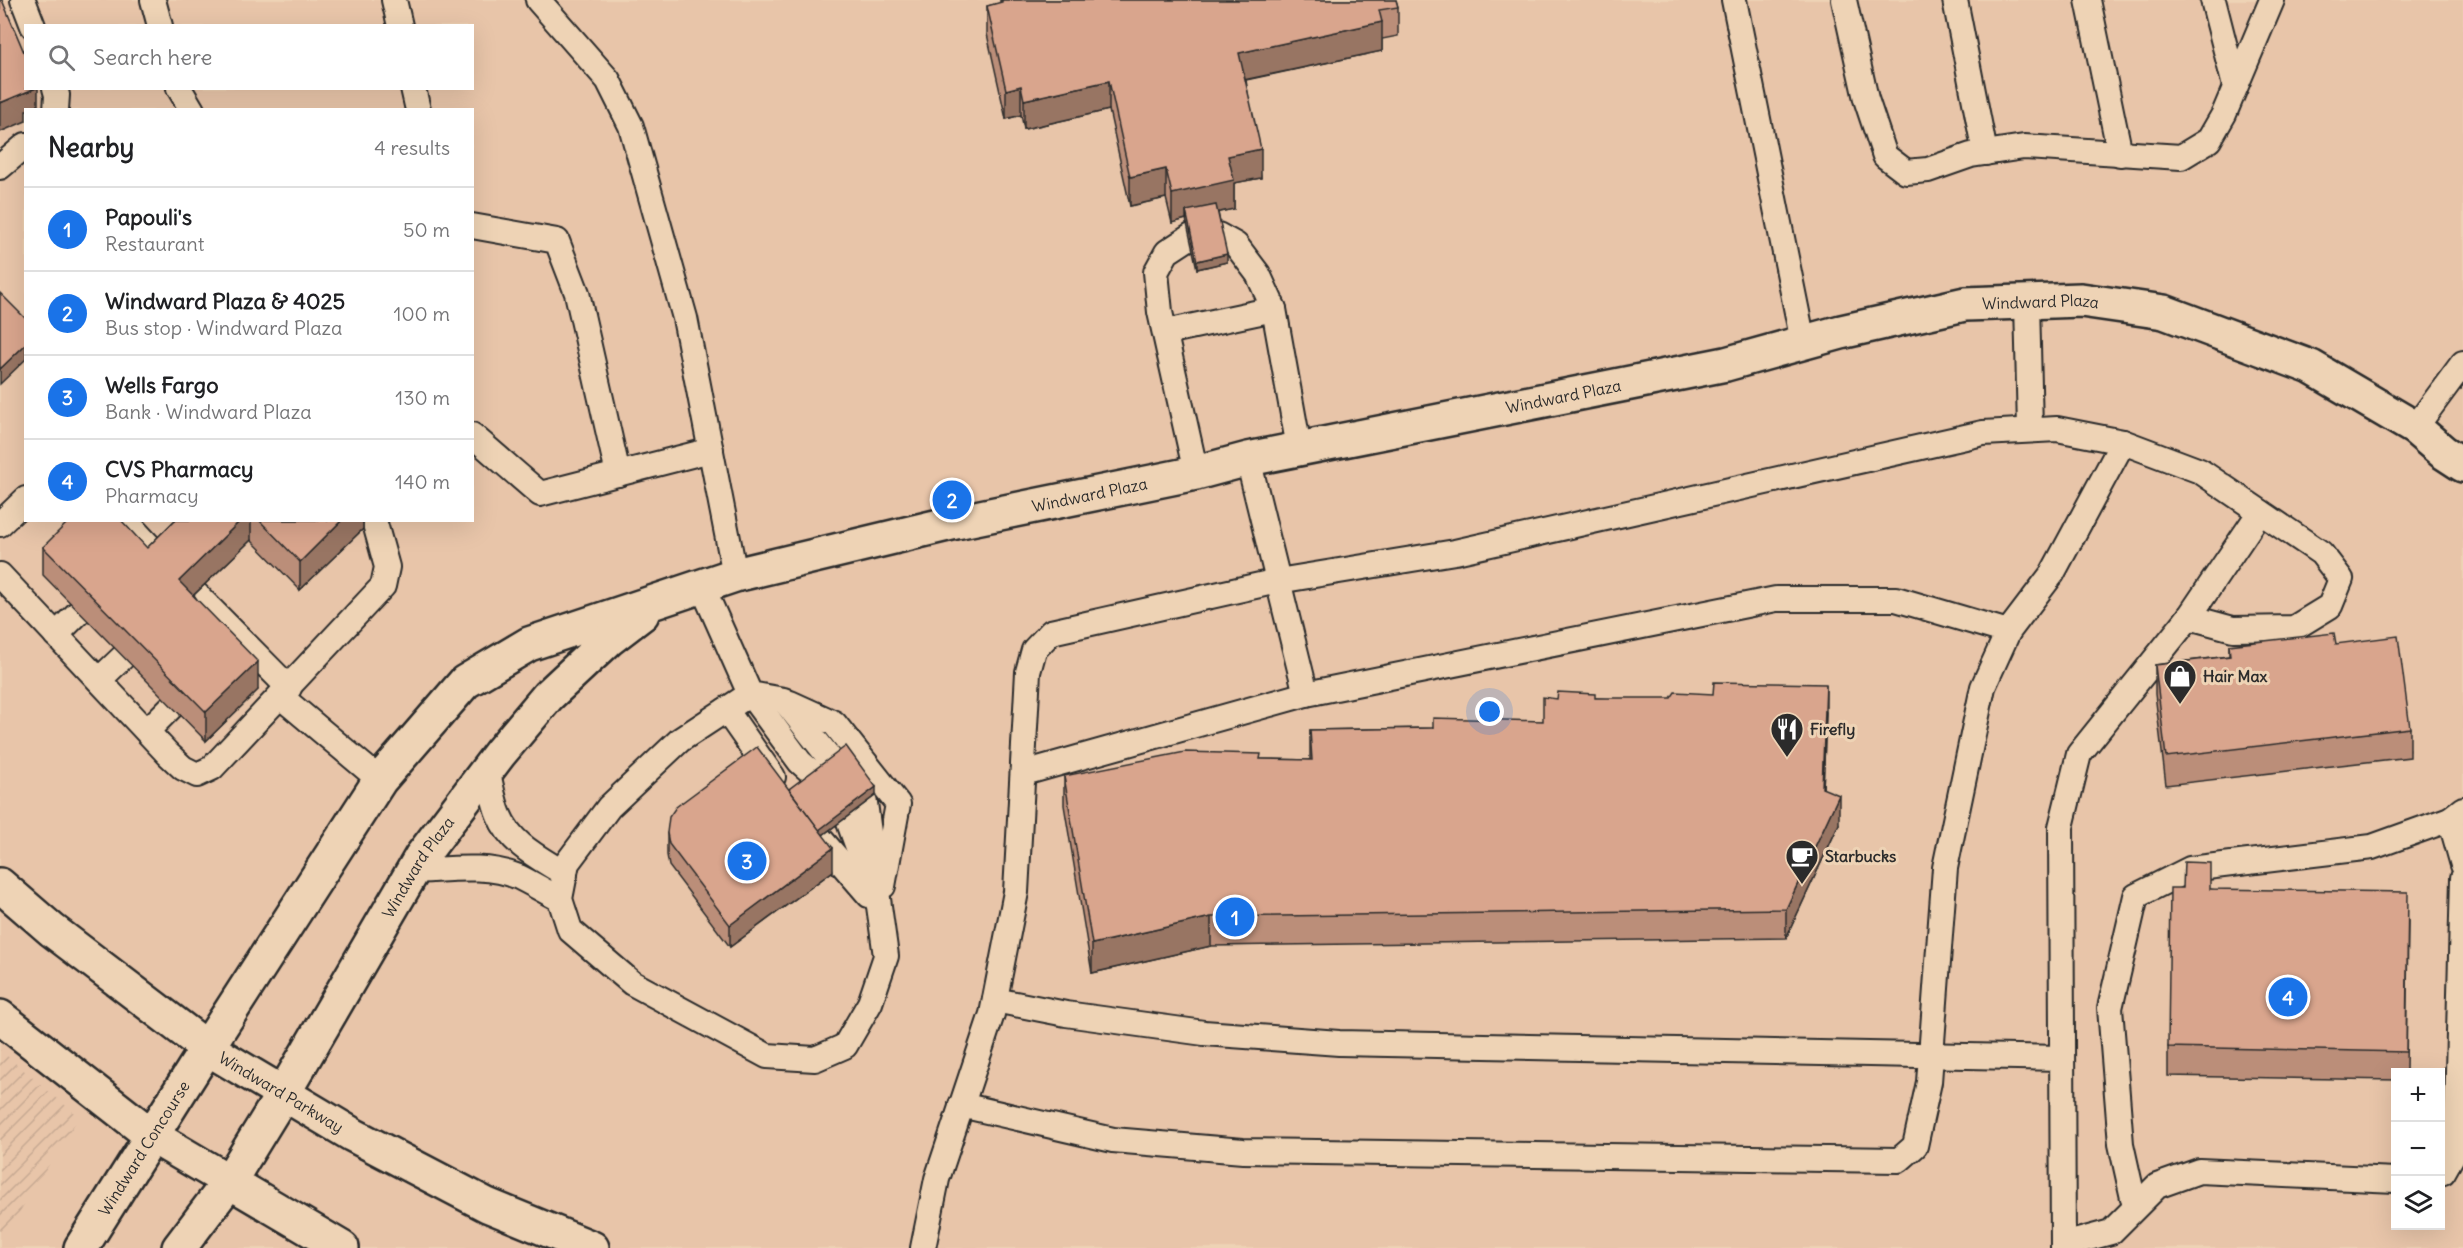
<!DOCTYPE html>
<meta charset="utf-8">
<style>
body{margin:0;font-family:Delius,sans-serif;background:#f2f2f2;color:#202124}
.controls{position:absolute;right:18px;bottom:18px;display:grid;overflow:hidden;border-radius:0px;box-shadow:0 6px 24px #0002}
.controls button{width:54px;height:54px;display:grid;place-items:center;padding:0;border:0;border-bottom:2px solid #e0e0e0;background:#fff;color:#202124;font:30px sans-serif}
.you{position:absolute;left:1490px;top:712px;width:21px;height:21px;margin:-15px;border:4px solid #fff;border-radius:50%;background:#1a73e8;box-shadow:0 0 0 9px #1a73e833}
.badge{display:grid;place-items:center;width:39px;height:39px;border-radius:50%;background:#1a73e8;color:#fff;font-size:20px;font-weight:700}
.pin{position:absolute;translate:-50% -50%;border:3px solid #fff;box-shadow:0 2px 6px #0006}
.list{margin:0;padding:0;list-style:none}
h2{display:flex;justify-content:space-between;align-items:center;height:78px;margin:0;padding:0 24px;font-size:26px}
h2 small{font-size:20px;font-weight:400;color:#757577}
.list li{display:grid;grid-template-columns:39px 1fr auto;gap:18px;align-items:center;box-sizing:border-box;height:84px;padding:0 24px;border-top:2px solid #e0e0e0}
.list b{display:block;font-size:22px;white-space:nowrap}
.list p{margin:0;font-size:20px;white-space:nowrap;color:#757577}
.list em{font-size:20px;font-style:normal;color:#757577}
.icon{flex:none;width:33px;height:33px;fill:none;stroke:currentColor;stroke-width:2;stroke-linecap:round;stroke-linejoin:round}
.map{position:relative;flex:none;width:2463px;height:1248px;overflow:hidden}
.search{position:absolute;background:#fff;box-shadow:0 6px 24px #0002;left:24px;top:24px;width:450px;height:66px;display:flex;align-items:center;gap:15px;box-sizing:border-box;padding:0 21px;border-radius:0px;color:#757577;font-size:22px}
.panel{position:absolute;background:#fff;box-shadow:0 6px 24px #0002;left:24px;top:108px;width:450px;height:414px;border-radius:0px}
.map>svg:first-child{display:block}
.built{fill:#e8c5a9;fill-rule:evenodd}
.industrial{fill:url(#industrial-furrows)}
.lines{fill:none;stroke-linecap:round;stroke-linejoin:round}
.service-casing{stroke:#2b2b2b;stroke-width:28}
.minor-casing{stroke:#2b2b2b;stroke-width:38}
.tertiary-casing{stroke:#2b2b2b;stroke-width:38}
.secondary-casing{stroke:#2b2b2b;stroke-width:38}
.service{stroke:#eed3b5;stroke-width:24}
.minor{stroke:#eed3b5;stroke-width:33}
.tertiary{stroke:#eed3b5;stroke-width:33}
.secondary{stroke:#eed3b5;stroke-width:33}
.wall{fill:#bb8e79;stroke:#2b2b2b;stroke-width:1.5}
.shaded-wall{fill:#987463;stroke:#2b2b2b;stroke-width:1.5}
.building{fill:#d9a58d;stroke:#2b2b2b;stroke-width:1.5}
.labels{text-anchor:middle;stroke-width:6;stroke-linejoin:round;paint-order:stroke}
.street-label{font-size:16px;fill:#2b2b2b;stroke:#eed3b5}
.poi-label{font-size:16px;font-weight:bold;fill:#2b2b2b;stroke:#eed3b5;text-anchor:start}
</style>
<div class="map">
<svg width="2463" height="1248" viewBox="0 0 2463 1248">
<defs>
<pattern id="industrial-furrows" width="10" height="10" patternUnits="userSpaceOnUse" patternTransform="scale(1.5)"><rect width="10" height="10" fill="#e8c5a9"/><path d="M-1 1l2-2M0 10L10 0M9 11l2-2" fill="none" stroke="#c7a992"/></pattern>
</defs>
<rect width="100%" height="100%" fill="#eed3b5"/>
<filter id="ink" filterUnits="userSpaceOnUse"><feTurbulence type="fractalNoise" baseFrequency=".0167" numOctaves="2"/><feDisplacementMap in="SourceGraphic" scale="12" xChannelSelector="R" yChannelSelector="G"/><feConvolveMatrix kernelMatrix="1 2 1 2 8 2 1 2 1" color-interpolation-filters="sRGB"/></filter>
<g filter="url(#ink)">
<path class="built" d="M0,0h2463v1248h-2463zM26,26h446v62h-446zM26,110h446v410h-446zM2396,1072h44v154h-44z"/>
<polygon class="industrial" points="0,1050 79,1117 0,1243"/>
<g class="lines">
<defs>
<g id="service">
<polyline points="23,0 33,26"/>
<polyline points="153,0 160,26"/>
<polyline points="394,0 400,26"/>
<polyline points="538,0 608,80 631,126 685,318 735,575"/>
<polyline points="1734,0 1803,342"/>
<polyline points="1844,0 1866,99 1885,156 1906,172 1928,170 1971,155 2024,147 2181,157 2209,140 2224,114 2272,0"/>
<polyline points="1955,0 1985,153"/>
<polyline points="2088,0 2120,154"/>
<polyline points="2213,0 2235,86"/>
<polyline points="55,88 57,95 56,110"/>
<polyline points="179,88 192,110"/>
<polyline points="413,88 418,110"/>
<polyline points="0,167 26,145"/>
<polyline points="472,226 557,241 577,293 618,474"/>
<polyline points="2027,302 2030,430"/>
<polyline points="1166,332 1274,309"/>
<polyline points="2415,428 2463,363"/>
<polyline points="472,435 540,494 711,450"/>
<polyline points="1248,459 1306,694"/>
<polyline points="1196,473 1160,312 1156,272 1167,252 1193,235 1218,235 1236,245 1258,274 1274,309 1299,448"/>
<polyline points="125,520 163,561"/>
<polyline points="0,524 26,499"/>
<polyline points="0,575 168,754 183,768 197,775 212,768 383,586 387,567 374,520"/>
<polyline points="702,586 750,694 800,762 816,776 847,817 879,906 886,956 870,1003 845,1046 815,1059 767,1056 632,983 570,930 560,899 567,863 609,807 680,740 750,694 784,700 865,803 879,906"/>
<polyline points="196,594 289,688"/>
<polyline points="56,635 79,612"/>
<polyline points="99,680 123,657"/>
<polyline points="280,696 380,780"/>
<polyline points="790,703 834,723 898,804 883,886"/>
<polyline points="726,710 773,777"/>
<polyline points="147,731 172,706"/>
<path d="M487,769c4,15 6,32 12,46 12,30 41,43 66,59"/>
<polyline points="1024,773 1306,694 1776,599 1896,599 2008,632"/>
<polyline points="2450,819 2463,865"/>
<polyline points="812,829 869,895"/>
<path d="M413,871c34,-1 73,-8 106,6 14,7 27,15 41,22"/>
<polyline points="995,1000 1066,1014 1204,1033 1339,1043 2062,1058"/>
<polyline points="961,1105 1113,1140 1243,1151 1899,1160 1915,1146 1929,1082 1945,868 1983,687 2008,632 2052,574 2123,442"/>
<polyline points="2440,1173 2443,1172 2456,1149 2463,878"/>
<polyline points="2135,1207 2121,1144 2110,1008 2136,896 2190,869 2372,847 2450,819 2463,809"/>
<polyline points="2063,1245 2111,1232 2157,1186 2199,1171 2396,1180"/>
<polyline points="923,1248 937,1179 992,1014 1016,892 1028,672 1034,650 1051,632 1278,581 1455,552 1983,433 2057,429 2123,442 2200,471 2321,553 2341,579 2330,606 2294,628 2233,629 2189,617"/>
<polyline points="2063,1248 2061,827 2079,754 2189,617 2260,512"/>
</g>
<g id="minor">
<path id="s1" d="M207,1048l173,-268 85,-98 64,-38 206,-69 221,-53 240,-49 52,-14 478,-95 115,-32 124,-28 116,-4 83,12 147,55 104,61 28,24 20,13"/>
<path id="s2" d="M283,1094l138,-237 79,-104 48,-57 60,-56 34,-26"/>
</g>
<g id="tertiary">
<path id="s3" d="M81,1248l126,-200"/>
<polyline points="179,1248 229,1182 283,1094"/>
</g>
<g id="secondary">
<path id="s4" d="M0,885l52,45 155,118 146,87 134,70 105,43"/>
<polyline points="0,1017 152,1136 342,1248"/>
</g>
</defs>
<use href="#service" class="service-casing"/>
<use href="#minor" class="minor-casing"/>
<use href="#tertiary" class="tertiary-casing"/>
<use href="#secondary" class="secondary-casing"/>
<use href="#service" class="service"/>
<use href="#minor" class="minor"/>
<use href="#tertiary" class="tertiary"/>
<use href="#secondary" class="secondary"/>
</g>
<g class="wall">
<polygon points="1000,0 1396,0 1398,7 1398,36 1382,39 1382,51 1246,80 1261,178 1234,183 1234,209 1218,212 1227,262 1197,269 1186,219 1172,223 1166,198 1130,206 1109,110 1024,129 1021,115 1006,119 987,34 987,6 1000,3"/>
<polygon points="175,520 363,520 363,529 300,590 251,540 194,595 258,690 206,741 43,575 43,547 147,548"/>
<polygon points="2336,644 2410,728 2410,757 2166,785 2155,694 2155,665 2229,656 2229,645"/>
<polygon points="1595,698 1826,712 1823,788 1839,824 1786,938 1211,946 1092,973 1064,805 1064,776 1261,759 1310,760 1310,730 1433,728 1543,721 1557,699"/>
<polygon points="789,789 876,795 823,835 833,871 730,947 669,866 667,855 667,833"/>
<polygon points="2210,889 2408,921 2406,1072 2396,1072 2396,1080 2168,1076 2168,1047"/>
</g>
<g class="shaded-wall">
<polygon points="1382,22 1382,51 1239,81 1239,53"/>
<polygon points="1109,81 1109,110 1024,129 1024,100"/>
<polygon points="1021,86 1021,115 1006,119 1006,90"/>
<polygon points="36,88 38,88 38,110 26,110 26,121 0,132 0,103"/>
<polygon points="1261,149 1261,178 1234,183 1234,209 1187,219 1186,211 1186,219 1172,223 1172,194 1228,156"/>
<polygon points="1166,169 1166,198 1130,206 1130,177"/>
<polygon points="1227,254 1227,262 1197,269 1197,261"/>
<polygon points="26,344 26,359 0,384 0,369"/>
<polygon points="241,520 251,520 251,540 179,609 179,581"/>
<polygon points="342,520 363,520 363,529 300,590 300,562"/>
<polygon points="258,662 258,690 206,741 206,712"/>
<polygon points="1826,684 1826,712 1822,816 1822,788"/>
<polygon points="876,787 876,795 812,843 812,835"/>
<polygon points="1839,795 1839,824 1786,938 1786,909"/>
<polygon points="833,848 833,871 730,947 730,925"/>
<polygon points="1211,917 1211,946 1092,973 1092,944"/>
</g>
<g class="building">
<polygon points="0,0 2,0 26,57 26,88 36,88 0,103"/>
<polygon points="1002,0 1396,0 1398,7 1379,10 1382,22 1239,53 1261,149 1228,156 1234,180 1172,194 1166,169 1130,177 1109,81 1024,100 1021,86 1006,90 987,6 1002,2"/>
<polygon points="1216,205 1227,254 1197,261 1186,211"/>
<polygon points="0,293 26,319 26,344 0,369"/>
<polygon points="70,520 121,520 147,548 175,520 241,520 179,581 258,662 206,712 43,547"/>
<polygon points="259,520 342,520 300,562"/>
<polygon points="2334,633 2336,644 2398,636 2410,728 2166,757 2155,665 2230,656 2229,645"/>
<polygon points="1714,682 1826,684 1822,788 1839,795 1786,909 1211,917 1092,944 1064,776 1185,752 1261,754 1260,759 1312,760 1310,730 1433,728 1433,718 1543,721 1543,697 1557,699 1558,692 1595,694 1595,698 1671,698 1675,692 1713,694"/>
<polygon points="846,746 876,787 819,830 789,789"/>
<polygon points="757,747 833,848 730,925 669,844 667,833 669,817 676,807"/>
<polygon points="2184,862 2210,863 2210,889 2408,892 2406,1052 2168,1047 2170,888 2183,888"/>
</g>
</g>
<defs>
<symbol id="shop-pin" viewBox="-11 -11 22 30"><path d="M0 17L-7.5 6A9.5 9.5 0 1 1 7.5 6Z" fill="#2b2b2b" stroke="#eed3b5"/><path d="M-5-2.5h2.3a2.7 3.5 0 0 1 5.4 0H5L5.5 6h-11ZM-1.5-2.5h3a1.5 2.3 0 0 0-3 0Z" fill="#fff"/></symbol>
<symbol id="restaurant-pin" viewBox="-11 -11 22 30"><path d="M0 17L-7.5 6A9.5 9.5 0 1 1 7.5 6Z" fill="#2b2b2b" stroke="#eed3b5"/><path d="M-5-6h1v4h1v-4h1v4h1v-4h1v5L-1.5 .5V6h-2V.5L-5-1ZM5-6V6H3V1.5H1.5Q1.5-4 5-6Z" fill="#fff"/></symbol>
<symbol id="cafe-pin" viewBox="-11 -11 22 30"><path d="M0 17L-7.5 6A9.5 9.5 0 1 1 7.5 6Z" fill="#2b2b2b" stroke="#eed3b5"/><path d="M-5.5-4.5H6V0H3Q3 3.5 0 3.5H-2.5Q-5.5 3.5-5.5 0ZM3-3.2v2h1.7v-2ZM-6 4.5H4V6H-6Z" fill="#fff"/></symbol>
</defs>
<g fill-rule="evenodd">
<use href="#shop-pin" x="2161" y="657" width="38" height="52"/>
<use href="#restaurant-pin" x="1768" y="710" width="38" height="52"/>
<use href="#cafe-pin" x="1783" y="837" width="38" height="52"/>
</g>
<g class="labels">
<g class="street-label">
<text dy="6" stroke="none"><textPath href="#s1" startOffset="2076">Windward Plaza</textPath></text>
<text dy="6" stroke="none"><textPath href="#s1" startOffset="1588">Windward Plaza</textPath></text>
<text dy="6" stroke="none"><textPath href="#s1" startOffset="1104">Windward Plaza</textPath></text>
<text dy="6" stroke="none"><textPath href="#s2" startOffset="264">Windward Plaza</textPath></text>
<text dy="6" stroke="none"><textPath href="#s4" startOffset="350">Windward Parkway</textPath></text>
<text dy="6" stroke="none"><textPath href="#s3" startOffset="118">Windward Concourse</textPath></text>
</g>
<g class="poi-label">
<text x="2203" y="682">Hair Max</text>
<text x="1810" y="735">Firefly</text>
<text x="1825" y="862">Starbucks</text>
</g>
</g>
</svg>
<div class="controls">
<button>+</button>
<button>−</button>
<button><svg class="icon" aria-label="layers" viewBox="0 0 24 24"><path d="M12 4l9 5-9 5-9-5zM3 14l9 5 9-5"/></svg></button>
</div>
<div class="you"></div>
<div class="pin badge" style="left:1235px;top:917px">1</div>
<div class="pin badge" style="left:952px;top:500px">2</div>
<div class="pin badge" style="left:747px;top:861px">3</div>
<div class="pin badge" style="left:2288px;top:997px">4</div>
<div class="search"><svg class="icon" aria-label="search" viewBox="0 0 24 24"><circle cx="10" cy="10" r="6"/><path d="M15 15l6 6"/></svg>Search here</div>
<section class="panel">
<h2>Nearby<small>4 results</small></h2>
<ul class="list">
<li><span class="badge">1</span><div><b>Papouli's</b><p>Restaurant</p></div><em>50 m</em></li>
<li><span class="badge">2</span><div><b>Windward Plaza &amp; 4025</b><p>Bus stop · Windward Plaza</p></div><em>100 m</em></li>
<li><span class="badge">3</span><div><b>Wells Fargo</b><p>Bank · Windward Plaza</p></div><em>130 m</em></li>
<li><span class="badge">4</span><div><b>CVS Pharmacy</b><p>Pharmacy</p></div><em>140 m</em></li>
</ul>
</section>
</div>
